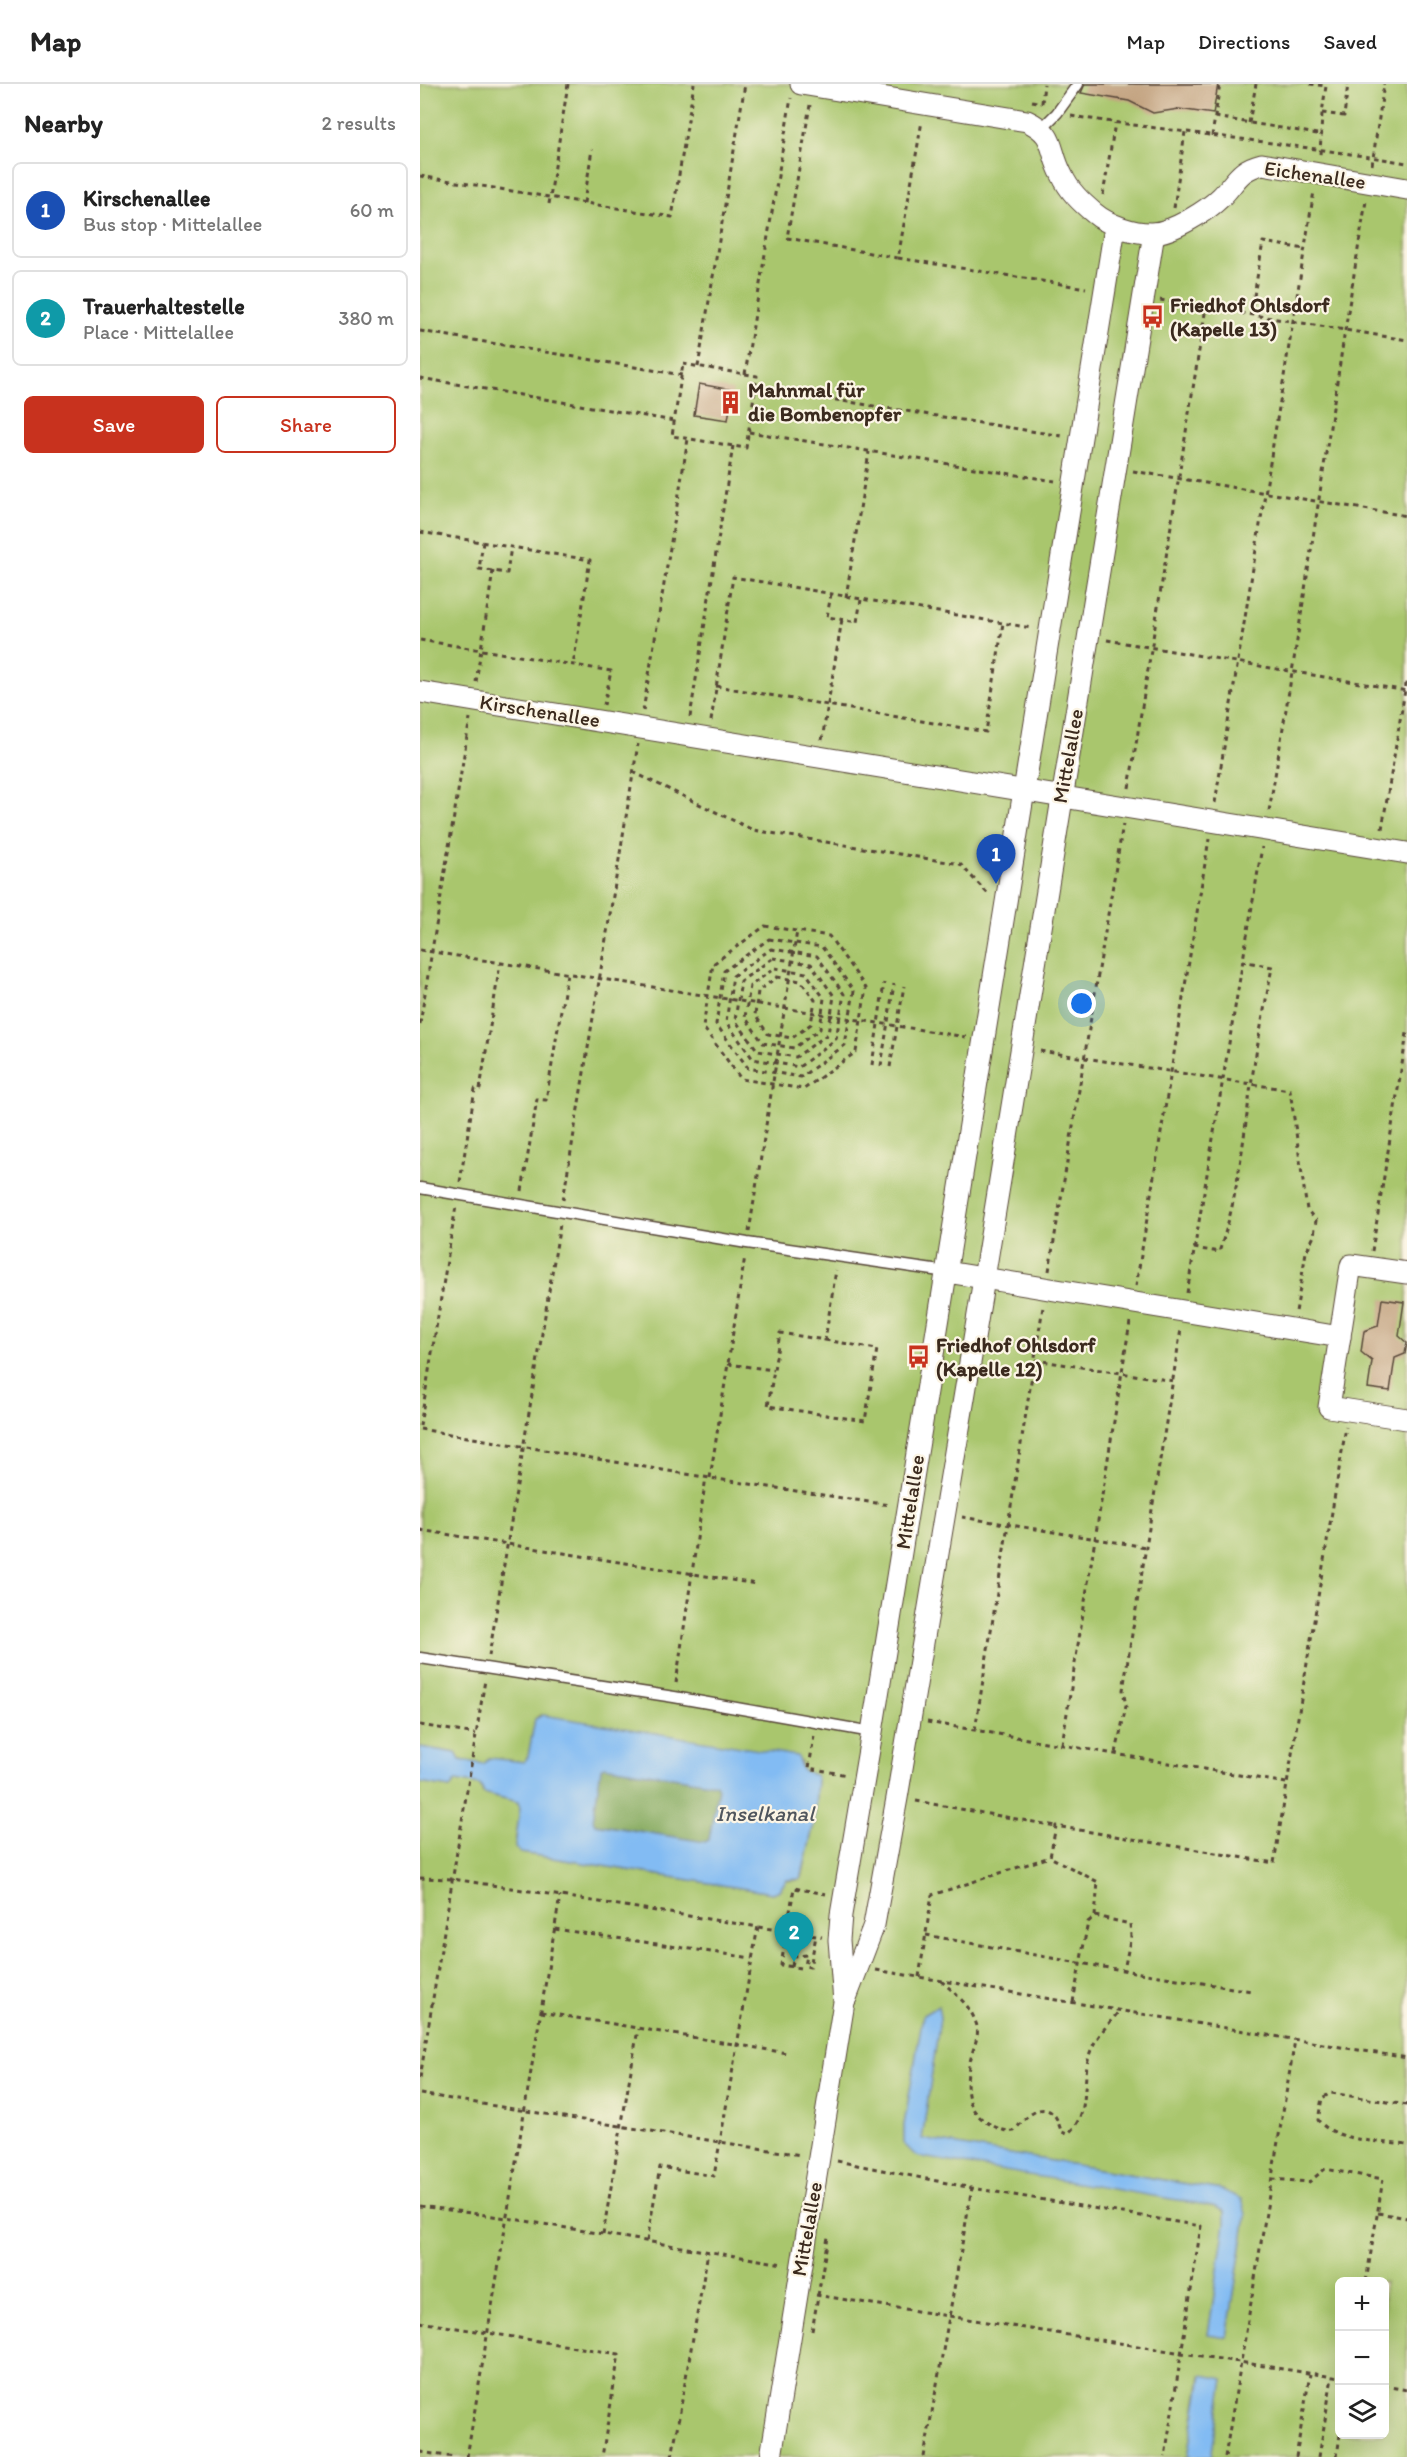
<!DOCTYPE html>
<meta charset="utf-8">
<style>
body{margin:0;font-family:Itim,sans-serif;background:#f2f2f2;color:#222}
.controls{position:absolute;right:18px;bottom:18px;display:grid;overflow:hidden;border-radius:9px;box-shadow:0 6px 24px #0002}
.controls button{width:54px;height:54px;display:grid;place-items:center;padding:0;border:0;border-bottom:2px solid #e0e0e0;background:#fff;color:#222;font:30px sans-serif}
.you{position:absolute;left:662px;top:920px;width:21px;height:21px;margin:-15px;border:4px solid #fff;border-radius:50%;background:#1a73e8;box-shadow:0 0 0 9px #1a73e833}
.badge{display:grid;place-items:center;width:39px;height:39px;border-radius:50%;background:#c8321e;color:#fff;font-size:20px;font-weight:700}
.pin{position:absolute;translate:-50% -50px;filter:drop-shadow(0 2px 3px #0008)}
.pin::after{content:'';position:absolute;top:32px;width:21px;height:18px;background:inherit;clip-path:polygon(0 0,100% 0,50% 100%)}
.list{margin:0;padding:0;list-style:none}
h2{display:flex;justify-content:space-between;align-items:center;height:78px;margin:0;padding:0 24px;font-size:26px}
h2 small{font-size:20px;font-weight:400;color:#767676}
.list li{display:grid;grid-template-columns:39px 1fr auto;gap:18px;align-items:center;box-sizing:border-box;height:96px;margin:0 12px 12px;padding:0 12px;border:2px solid #e0e0e0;border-radius:9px}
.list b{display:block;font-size:22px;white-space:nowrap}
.list p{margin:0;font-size:20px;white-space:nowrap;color:#767676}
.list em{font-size:20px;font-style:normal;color:#767676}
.actions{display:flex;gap:12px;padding:18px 24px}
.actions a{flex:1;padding:14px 0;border:2px solid #c8321e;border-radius:9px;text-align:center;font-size:21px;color:#c8321e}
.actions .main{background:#c8321e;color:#fff}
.icon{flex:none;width:33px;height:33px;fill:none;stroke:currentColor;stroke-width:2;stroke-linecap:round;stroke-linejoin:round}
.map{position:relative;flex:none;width:987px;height:2373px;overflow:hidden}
header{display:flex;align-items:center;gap:36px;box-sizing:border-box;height:84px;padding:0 30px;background:#fff;border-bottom:2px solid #e0e0e0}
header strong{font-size:28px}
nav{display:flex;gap:33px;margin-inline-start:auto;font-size:21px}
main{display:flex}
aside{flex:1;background:#fff}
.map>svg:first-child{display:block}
.green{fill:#a9c66d;stroke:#727846;stroke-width:1.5;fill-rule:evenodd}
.forest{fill:#86ab60;stroke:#606a3f;stroke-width:1.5}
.water{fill:#82bbf3;stroke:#5e7288;stroke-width:1.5;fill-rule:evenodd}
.building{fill:#bf9e7a}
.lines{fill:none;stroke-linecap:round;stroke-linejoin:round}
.service-casing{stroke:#574638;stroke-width:13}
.minor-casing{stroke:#574638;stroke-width:23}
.path{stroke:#574638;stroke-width:3;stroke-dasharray:4.5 4.5;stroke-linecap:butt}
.service{stroke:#fff;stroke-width:10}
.minor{stroke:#fff;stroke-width:21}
.labels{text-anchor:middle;stroke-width:4.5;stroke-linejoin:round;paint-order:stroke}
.street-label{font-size:21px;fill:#3b2a1e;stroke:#fcf5e5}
.poi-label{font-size:21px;font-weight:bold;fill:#3b2a1e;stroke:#fcf5e5;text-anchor:start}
.water-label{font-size:22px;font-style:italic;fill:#50565e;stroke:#fcf5e5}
</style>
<header>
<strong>Map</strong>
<nav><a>Map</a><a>Directions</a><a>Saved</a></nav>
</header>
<main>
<aside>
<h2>Nearby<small>2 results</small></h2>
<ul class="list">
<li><span class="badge" style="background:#1a4fb4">1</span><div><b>Kirschenallee</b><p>Bus stop · Mittelallee</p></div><em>60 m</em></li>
<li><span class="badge" style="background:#0f9aa8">2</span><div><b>Trauerhaltestelle</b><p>Place · Mittelallee</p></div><em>380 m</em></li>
</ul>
<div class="actions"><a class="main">Save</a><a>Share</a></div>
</aside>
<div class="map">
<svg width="987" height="2373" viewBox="0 0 987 2373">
<rect width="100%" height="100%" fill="#fcf5e5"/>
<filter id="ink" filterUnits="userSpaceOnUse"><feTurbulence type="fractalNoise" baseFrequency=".0167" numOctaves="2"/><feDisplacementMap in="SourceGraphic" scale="12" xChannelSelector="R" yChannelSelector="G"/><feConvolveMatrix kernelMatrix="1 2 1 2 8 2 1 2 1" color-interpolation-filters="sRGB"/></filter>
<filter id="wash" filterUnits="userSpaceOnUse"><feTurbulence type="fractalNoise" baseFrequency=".008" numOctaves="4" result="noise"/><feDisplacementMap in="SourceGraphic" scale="24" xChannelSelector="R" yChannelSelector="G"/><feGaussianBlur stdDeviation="1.35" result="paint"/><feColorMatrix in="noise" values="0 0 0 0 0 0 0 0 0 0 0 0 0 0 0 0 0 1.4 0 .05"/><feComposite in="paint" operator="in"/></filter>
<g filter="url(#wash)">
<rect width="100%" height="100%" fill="#f3e7cc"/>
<path class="green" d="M0,0h987v2373h-196l13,-78 -23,-4 -13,82h-768v-674l30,5 6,-7 24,4 3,8 35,9 2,6 -5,36 6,9 251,40 9,-4 3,-8 15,-1 3,-2 12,-55 3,-44 -2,-4 -13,-5 -1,-9 -261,-46 -5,4 -7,38 -4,5 -35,-4 -5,6 -24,-4 -4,-7 -36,-6zM518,1922l2,12 -18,121 300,51 24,25 -19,123 -19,-3 17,-111v-13l-12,-5 -309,-62v-19l19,-110zM920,2198h44v152h-44z"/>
<polygon class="forest" points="184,1682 296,1700 298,1704 289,1756 285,1758 175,1740 173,1736 181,1684"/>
<g class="water">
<path d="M123,1631l254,41 5,14 13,5 2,4 -3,44 -13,56 -14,1 -9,11 -6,2 -251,-40 -6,-5 5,-40 -2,-6 -34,-9 -4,-8 -24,-4 -6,7 -30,-5v-36l36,6 4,7 24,4 5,-6 35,4 4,-5 7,-38zM184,1682l112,18 2,4 -9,52 -4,2 -110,-18 -2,-4 8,-52z"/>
<polygon points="518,1922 520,1934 502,2055 802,2106 822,2115 826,2131 807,2254 788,2251 805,2140 805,2127 793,2122 496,2072 484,2060 484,2041 503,1931"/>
<polygon points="782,2291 804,2295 791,2373 768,2373"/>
</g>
<g id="blocks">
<g class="building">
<polygon points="665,0 798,0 793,30 759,25 733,29 709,17 661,9"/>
<polygon points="279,300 313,306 308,336 274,331"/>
<polygon points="962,1215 984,1218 979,1252 987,1259 985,1270 975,1274 970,1307 948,1304 952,1277 941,1268 944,1247 958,1242"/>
</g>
</g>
</g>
<g filter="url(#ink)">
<use href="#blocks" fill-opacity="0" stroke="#574638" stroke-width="1.5"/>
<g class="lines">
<defs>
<g id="service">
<polyline points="622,44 637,29 658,0"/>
<polyline points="0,1104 327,1159 527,1188"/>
<polyline points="0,1574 254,1613 452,1648"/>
</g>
<g id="minor">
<path d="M381,0l226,37c30,14 21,28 35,54 7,16 19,27 32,38 14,12 41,21 59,20 20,-1 54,-22 68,-36 16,-16 17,-27 41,-33l145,25"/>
<polyline points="0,608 987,769"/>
<polyline points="527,1188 920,1253"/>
<polyline points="987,1189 931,1181 909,1323 987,1335"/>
<polyline points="426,1914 454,1841 477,1714 561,1213 734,149"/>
<polyline points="351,2373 424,1918 419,1856 421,1831 452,1648 695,143"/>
</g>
</defs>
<use href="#service" class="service-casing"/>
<use href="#minor" class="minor-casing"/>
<g class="path">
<polyline points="890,0 898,1"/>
<polyline points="898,1 906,2 902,29 900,71"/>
<polyline points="612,17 622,19"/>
<polyline points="622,19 624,0"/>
<polyline points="390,21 367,154 478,174 502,37"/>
<polyline points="902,29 924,32 928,0"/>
<path d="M651,32c112,17 224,28 336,47"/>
<polyline points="795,33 903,51"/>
<polyline points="829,39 836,0"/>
<polyline points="792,52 800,0"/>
<polyline points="952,81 964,0"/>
<polyline points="0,92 252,133 274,0"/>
<polyline points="683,111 695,39"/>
<polyline points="164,119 172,65"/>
<polyline points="129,120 148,0"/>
<polyline points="754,124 765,48"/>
<polyline points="478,174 666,204"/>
<polyline points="740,216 987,256"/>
<polyline points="831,230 843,158 885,165"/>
<polyline points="0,247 262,291"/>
<polygon points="263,280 337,292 326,364 252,352"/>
<polyline points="278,283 325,0"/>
<polyline points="325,290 371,14"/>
<polyline points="0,294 255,337"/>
<polyline points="335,303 642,352"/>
<polyline points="329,348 635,397"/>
<polyline points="713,387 987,432"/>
<polyline points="0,448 170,476 153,581"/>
<polyline points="63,458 59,485 87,489 91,463"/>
<polyline points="411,510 407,533 437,538 441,516"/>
<polyline points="426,513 449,368"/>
<polyline points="0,556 191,587 184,621"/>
<polyline points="687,556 987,607"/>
<polyline points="56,598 73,487"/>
<polyline points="296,602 566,648 583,539"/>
<polyline points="223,627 268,355"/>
<polyline points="270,633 313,362"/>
<polyline points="291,637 313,493 612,544"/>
<polyline points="402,656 422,535"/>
<polyline points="213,688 333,746 540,780 569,811"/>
<polyline points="709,704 786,223"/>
<polyline points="795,719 894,107"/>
<path d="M849,727c35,-203 63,-407 97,-610"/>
<polyline points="962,745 987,594"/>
<polygon points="345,842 409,852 446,904 436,968 384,1005 321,995 283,943 293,880"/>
<polygon points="349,855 402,863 434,907 425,961 381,993 328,984 296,940 304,887"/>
<polygon points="351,865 397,872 424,910 416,955 379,983 333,975 306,938 313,892"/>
<polyline points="0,866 546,953"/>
<polygon points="353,874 391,880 414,912 408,950 376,973 338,967 315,936 321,897"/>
<polygon points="355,884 386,889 404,914 400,945 374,964 343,959 325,933 330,902"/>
<polygon points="357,893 381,897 395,916 391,940 372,954 348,950 335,931 338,907"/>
<polyline points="0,940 50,634"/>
<polyline points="620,967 870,1006 887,1126 896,1136 894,1152 886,1168 876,1228"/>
<polyline points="452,981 464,899"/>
<polyline points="461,982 474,900"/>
<polyline points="470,983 484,902"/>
<polyline points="40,1098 55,1005 60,1005 80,880"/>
<polyline points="102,1107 117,1015 126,1016 147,890"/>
<polyline points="143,1116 218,660"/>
<polyline points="329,1148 377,847"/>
<path d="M774,1164l25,4c19,-54 24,-110 32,-167 6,-40 14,-79 21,-118l-30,-6"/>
<polyline points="952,1167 987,949"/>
<polyline points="629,1187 703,740"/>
<polyline points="716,1202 789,755"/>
<polyline points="767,1209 842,763"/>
<polyline points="405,1256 457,1265 445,1337 348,1322 360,1249 405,1256 416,1186"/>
<polyline points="615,1276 754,1297"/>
<polyline points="308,1280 354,1286"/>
<polyline points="0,1342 36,1122"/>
<polyline points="0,1345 290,1394 469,1421"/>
<polyline points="290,1394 325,1172"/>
<polyline points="542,1433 726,1463"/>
<polyline points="0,1446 336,1500"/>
<polyline points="69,1572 140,1140"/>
<polyline points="256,1599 286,1393"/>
<polyline points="507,1638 866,1699"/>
<polyline points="0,1641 56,1650"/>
<polyline points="555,1646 623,1223"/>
<polyline points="394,1652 389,1684 427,1691"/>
<polyline points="642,1660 710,1238"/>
<polyline points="696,1669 706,1622 703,1606 761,1245"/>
<polyline points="496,1717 636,1742"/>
<polyline points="0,1794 33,1795 402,1853"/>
<polyline points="675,1832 710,1840 711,1852 704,1886"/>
<polyline points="135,1845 332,1874"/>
<polyline points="506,1851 659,1879 831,1907"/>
<polyline points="372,1882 374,1872 387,1871 385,1882 390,1883 396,1852"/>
<polyline points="380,1884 361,1881 374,1804 406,1810"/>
<polyline points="456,1886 987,1974"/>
<polyline points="499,1893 512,1811 630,1773"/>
<path d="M521,1897c14,12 29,24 35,42 4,11 -1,20 -4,31 -7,25 -10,54 16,69 9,5 16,9 26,8 8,-9 26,-32 40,-16 4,4 5,12 8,17l5,2c26,-20 13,-57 24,-84 6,-15 19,-27 28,-39"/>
<polyline points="653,1918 668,1838 675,1832 678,1798 630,1773 636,1742 854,1779 926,1343"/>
<polyline points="121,1928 367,1969"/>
<polyline points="0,1994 65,1596"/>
<polyline points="0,2010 381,2071"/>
<path d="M987,2021l-76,-12 -9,5 -4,22c16,21 64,22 89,25"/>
<polyline points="417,2077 552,2104 781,2142 745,2373"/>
<polyline points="852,2095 889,2098 905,2085 963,2095 946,2198"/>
<polyline points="0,2122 87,2134 363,2180"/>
<polyline points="958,2129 987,2134"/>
<polyline points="183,2150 218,1945"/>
<polyline points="227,2157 240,2083 294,2092 338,1842"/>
<polyline points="396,2211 920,2294"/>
<polyline points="0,2238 199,2270 182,2373"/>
<polyline points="392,2247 408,2153"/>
<polyline points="964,2302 987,2306"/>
<polyline points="0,2368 34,2373"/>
<polyline points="47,2373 140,1812"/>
<polyline points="252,2373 288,2168"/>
<polyline points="504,2373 552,2104"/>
<polyline points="805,2373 875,1956"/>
<polyline points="876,2373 890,2290"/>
<polyline points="899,2373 912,2293"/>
<polyline points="917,2373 920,2350"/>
</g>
<use href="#service" class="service"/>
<use href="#minor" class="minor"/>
</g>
</g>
<defs>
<symbol id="bus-bare" viewBox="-9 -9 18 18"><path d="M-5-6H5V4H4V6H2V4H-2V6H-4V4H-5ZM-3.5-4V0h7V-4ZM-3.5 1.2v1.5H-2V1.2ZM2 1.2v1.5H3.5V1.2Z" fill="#c8321e" stroke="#fcf5e5" stroke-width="2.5" paint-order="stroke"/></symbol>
<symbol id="building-bare" viewBox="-9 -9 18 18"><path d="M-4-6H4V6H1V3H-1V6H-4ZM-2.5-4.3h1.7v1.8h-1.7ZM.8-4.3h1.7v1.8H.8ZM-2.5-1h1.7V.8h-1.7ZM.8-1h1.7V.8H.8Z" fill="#c8321e" stroke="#fcf5e5" stroke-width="2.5" paint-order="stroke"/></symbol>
</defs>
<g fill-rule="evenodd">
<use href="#bus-bare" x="716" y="216" width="33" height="33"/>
<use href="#building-bare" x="294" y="302" width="33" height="33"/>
<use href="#bus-bare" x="482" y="1256" width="33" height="33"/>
</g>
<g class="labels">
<g class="street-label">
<text transform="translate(895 91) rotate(8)" y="7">Eichenallee</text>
<text transform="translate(120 627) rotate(9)" y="7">Kirschenallee</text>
<text transform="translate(648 672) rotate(-80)" y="7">Mittelallee</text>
<text transform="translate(490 1418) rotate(-81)" y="7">Mittelallee</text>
<text transform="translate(387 2145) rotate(-80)" y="7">Mittelallee</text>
</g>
<g class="poi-label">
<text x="750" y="228">Friedhof Ohlsdorf<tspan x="750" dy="24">(Kapelle 13)</tspan></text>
<text x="328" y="313">Mahnmal für<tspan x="328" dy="24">die Bombenopfer</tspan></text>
<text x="516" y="1268">Friedhof Ohlsdorf<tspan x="516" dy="24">(Kapelle 12)</tspan></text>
</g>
<g class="water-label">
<text x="345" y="1737">Inselkanal</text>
</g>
</g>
</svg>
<div class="controls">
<button>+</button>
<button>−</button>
<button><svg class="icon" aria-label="layers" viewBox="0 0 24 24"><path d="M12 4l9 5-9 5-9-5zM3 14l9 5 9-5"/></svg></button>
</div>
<div class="you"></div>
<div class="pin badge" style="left:576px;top:800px;background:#1a4fb4">1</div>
<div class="pin badge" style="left:374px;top:1878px;background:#0f9aa8">2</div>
</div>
</main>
